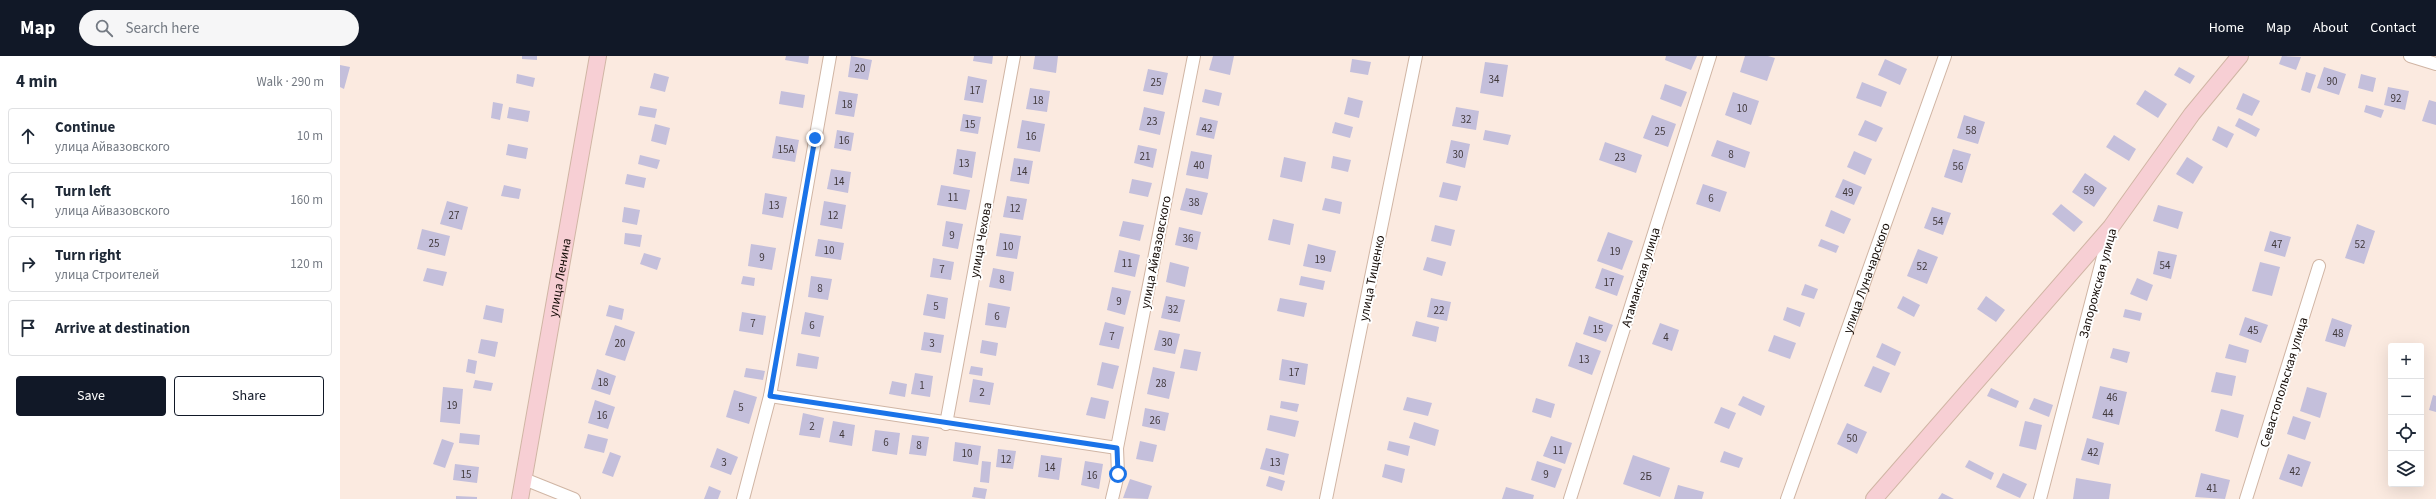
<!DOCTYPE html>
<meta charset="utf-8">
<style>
body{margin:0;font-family:"Source Sans 3",sans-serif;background:#f6f6f7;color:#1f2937}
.controls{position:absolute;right:12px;bottom:12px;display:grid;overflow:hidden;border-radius:4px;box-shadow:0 4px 16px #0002}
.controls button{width:36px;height:36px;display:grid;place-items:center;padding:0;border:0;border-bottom:1px solid #e0e1e3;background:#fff;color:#1f2937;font:20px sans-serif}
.stop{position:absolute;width:12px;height:12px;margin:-9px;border:3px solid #1a73e8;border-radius:50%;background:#fff}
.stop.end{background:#1a73e8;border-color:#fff;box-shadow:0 1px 4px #0008}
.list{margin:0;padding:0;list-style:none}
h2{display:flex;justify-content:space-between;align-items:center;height:52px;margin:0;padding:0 16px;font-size:17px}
h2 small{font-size:13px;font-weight:400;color:#747a83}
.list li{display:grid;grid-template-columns:26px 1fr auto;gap:12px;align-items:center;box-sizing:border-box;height:56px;margin:0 8px 8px;padding:0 8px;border:1px solid #e0e1e3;border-radius:4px}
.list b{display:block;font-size:15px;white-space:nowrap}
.list p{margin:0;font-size:13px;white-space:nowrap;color:#747a83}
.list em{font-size:13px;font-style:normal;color:#747a83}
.actions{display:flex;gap:8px;padding:12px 16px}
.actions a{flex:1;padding:9px 0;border:1px solid #111827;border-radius:4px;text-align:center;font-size:14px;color:#111827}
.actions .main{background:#111827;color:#fff}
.icon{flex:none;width:22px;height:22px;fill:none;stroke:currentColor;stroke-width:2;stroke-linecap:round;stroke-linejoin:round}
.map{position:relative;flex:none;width:2096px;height:443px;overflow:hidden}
header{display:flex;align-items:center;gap:24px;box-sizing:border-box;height:56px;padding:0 20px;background:#111827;color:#fff}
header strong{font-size:19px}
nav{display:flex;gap:22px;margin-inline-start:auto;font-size:14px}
.search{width:280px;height:36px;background:#f6f6f7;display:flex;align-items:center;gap:10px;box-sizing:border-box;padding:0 14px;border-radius:22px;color:#747a83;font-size:15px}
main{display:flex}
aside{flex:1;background:#fff}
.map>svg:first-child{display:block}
.building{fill:#c4bfdb}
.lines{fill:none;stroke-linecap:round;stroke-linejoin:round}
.minor-casing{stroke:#d0b5a4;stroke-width:14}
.secondary-casing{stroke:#d0b5a4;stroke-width:18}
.minor{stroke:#fff;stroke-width:12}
.secondary{stroke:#f7cfd4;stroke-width:16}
.route{stroke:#1a73e8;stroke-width:5}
.labels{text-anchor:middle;stroke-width:4;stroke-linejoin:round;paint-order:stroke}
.number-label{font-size:11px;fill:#41393c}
.street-label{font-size:13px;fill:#150c07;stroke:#fff}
</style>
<header>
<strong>Map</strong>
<div class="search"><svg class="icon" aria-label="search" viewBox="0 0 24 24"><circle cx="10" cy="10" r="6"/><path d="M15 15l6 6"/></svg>Search here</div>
<nav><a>Home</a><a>Map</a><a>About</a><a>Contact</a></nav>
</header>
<main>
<aside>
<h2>4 min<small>Walk · 290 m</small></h2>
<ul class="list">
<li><svg class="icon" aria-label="ahead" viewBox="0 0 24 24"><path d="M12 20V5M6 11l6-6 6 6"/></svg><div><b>Continue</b><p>улица Айвазовского</p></div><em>10 m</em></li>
<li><svg class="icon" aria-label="left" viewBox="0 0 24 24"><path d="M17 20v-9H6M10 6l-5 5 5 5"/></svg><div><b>Turn left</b><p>улица Айвазовского</p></div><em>160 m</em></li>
<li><svg class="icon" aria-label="right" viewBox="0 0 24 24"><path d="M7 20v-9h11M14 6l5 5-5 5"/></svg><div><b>Turn right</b><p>улица Строителей</p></div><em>120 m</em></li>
<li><svg class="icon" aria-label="arrive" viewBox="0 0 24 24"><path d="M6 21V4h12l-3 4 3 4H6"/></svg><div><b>Arrive at destination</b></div></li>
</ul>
<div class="actions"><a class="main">Save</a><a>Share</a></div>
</aside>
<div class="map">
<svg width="2096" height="443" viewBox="0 0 2096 443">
<rect width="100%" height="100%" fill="#fbeae0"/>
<g class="building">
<polygon points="182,0 197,0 197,4 182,3"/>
<polygon points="446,0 469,0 468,8 445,4"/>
<polygon points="511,0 532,4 528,24 508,21"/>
<polygon points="634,0 653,0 652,8 633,5"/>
<polygon points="695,0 718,0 716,17 693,13"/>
<polygon points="873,0 894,0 890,19 869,14"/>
<polygon points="1326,0 1357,0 1351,14 1325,4"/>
<polygon points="1405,0 1428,0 1435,2 1427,25 1400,16"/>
<polygon points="1942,0 1961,1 1956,14 1939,8"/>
<polygon points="1012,3 1031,6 1028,19 1010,16"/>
<polygon points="1545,3 1567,13 1560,29 1538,19"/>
<polygon points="1145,6 1168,9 1163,41 1140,37"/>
<polygon points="0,9 10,11 4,33 0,31"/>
<polygon points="1839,11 1855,20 1850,28 1834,19"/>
<polygon points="1984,11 2006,18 1999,39 1977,32"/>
<polygon points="808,13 828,17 823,39 803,35"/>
<polygon points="1966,16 1976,19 1970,37 1961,34"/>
<polygon points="314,17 329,21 325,36 310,32"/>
<polygon points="177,18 195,22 193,31 176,27"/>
<polygon points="2021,18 2036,22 2033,36 2018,32"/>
<polygon points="628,20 647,24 643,47 624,44"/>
<polygon points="1522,26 1547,36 1541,51 1516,42"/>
<polygon points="1325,28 1347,36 1341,51 1320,43"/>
<polygon points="2048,31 2069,35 2065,54 2044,49"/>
<polygon points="690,32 710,35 707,56 686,53"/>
<polygon points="865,33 882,37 879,50 862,46"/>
<polygon points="1805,34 1827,48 1818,62 1796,48"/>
<polygon points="441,35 465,39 463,52 439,48"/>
<polygon points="499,35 518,38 514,61 495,58"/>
<polygon points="1393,36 1419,45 1411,69 1385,59"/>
<polygon points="1903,37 1920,45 1912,60 1896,53"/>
<polygon points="1008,41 1023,45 1019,62 1004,58"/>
<polygon points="2089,44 2096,46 2096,69 2082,65"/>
<polygon points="153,46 163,48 160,64 151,62"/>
<polygon points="2026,49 2044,54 2041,62 2024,56"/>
<polygon points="300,50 317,53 315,62 298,59"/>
<polygon points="169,51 190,55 188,66 167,62"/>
<polygon points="804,51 825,56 820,79 799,74"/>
<polygon points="1116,51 1139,55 1136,74 1112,70"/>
<polygon points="623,58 641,61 638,78 620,75"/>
<polygon points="1312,59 1336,68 1328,91 1303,82"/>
<polygon points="1624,59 1645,66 1638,88 1617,82"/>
<polygon points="860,61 878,65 874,83 856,79"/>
<polygon points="1899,62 1920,73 1916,81 1895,70"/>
<polygon points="682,64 705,68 700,96 677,92"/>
<polygon points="1525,64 1543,72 1536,86 1518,79"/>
<polygon points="995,66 1013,71 1010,82 992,77"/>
<polygon points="315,68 330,72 326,89 311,85"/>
<polygon points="1878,70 1894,78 1887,92 1872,84"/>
<polygon points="497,74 514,77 511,95 494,92"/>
<polygon points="1145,74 1171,79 1168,89 1143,84"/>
<polygon points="1774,79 1796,93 1789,105 1766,91"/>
<polygon points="436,80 459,84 455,106 432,102"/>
<polygon points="1111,84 1130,88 1125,112 1106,107"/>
<polygon points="1377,84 1410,96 1405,112 1371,100"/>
<polygon points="1265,86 1302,99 1296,117 1259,104"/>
<polygon points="168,88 188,92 186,103 166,99"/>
<polygon points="798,89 817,93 813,112 794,107"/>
<polygon points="617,93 636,96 632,122 613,118"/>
<polygon points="1613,93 1631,98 1622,127 1604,121"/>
<polygon points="851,95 872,99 868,123 846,119"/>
<polygon points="1514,95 1532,103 1525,119 1507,111"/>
<polygon points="300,99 320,104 317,113 298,108"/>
<polygon points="993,100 1011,104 1008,116 991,112"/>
<polygon points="944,101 966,106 962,126 940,121"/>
<polygon points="1847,101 1863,111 1853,128 1836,118"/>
<polygon points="674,102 693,105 689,128 670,125"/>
<polygon points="491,113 511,116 508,137 487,133"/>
<polygon points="1745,117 1767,132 1754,151 1732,136"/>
<polygon points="287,118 306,122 304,132 285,128"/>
<polygon points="792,123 812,127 808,141 789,137"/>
<polygon points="1503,123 1522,131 1514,149 1495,141"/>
<polygon points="1103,126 1121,130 1117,145 1099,141"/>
<polygon points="1363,128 1387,136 1380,156 1356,148"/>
<polygon points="164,129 181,133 179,143 161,140"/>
<polygon points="601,129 630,134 626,154 597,149"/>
<polygon points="846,132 868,137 862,159 840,154"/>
<polygon points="425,137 447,141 443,162 422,158"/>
<polygon points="667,140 687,143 683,164 663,161"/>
<polygon points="985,142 1002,146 1000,158 982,154"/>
<polygon points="107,145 128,151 122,174 100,168"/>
<polygon points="484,145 506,149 502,173 480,169"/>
<polygon points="1721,148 1743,166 1734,176 1712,158"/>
<polygon points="1818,149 1843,156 1838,173 1813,165"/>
<polygon points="284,151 300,154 297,169 282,166"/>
<polygon points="1592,151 1611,157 1603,179 1584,172"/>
<polygon points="1491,154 1511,163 1504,178 1485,170"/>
<polygon points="933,163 954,168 950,189 928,184"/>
<polygon points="606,165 623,168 618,193 602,190"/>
<polygon points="783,165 804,169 800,185 779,180"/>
<polygon points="2017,168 2035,175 2024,208 2005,202"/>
<polygon points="1095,169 1115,174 1111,190 1091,185"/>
<polygon points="839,171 861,176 857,194 835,189"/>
<polygon points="82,173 110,180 105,200 77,193"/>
<polygon points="1930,175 1951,181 1945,201 1924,195"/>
<polygon points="1268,176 1293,185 1282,214 1257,205"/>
<polygon points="285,177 302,179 300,191 284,188"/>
<polygon points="660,177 681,180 677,203 656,200"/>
<polygon points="478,183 504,187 501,204 475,200"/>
<polygon points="1481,183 1499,190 1496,197 1478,190"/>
<polygon points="411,188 436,192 432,214 408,210"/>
<polygon points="968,188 996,195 991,216 963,210"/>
<polygon points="1578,193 1598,201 1587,228 1567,220"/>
<polygon points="779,194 800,199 795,221 774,216"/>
<polygon points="1818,195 1837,199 1831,223 1813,218"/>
<polygon points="304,197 321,202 317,214 300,208"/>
<polygon points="1087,201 1106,206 1102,220 1083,214"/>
<polygon points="593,202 614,206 611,224 590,221"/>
<polygon points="830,206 849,211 845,231 826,226"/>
<polygon points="1920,206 1940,211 1932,240 1912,235"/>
<polygon points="87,212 107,216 103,230 83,225"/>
<polygon points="653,212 674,216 671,235 649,231"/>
<polygon points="1262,212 1284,220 1277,240 1255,232"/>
<polygon points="403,220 415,222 414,230 401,228"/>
<polygon points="471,220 492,223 488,244 468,241"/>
<polygon points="961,220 985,225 983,234 959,229"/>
<polygon points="1797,222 1813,229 1807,245 1790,238"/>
<polygon points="1465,228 1478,233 1474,243 1461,239"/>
<polygon points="772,231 791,235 785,259 767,254"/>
<polygon points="587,238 608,242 605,263 583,259"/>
<polygon points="826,240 845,244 840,266 821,262"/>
<polygon points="1563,240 1580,249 1574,261 1557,252"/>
<polygon points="1646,240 1665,254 1656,266 1637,253"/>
<polygon points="940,242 967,247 964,261 937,255"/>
<polygon points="1091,242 1111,246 1107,265 1087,261"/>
<polygon points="648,247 670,251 666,272 645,269"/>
<polygon points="146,249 164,253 162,267 143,263"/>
<polygon points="269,249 284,253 282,264 266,260"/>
<polygon points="1447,251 1465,257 1460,271 1443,264"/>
<polygon points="1785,253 1802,257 1800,265 1783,261"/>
<polygon points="402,256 426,260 423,279 399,275"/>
<polygon points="465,256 484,260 480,281 461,278"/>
<polygon points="1249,260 1273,269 1266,286 1243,278"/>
<polygon points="1905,261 1928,269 1921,287 1899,279"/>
<polygon points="1992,262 2012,269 2005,291 1985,285"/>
<polygon points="1076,265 1099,271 1096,286 1072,280"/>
<polygon points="765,266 784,271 779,293 759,289"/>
<polygon points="1320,267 1339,274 1332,295 1312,288"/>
<polygon points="275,269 295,276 285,305 265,299"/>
<polygon points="819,274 840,278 835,298 814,294"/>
<polygon points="584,276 604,279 601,297 581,294"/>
<polygon points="1434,279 1456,287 1450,303 1428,295"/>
<polygon points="141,283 158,286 155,301 138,297"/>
<polygon points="642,284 658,287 656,300 640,297"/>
<polygon points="1236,286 1261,295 1252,319 1228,310"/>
<polygon points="1542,287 1561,296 1555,310 1536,301"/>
<polygon points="1889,288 1909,294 1906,307 1885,302"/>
<polygon points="1773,292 1790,296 1787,307 1770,302"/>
<polygon points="844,293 861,296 857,315 840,312"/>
<polygon points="458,297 479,301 477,313 456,310"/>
<polygon points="128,303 137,305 135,318 126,316"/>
<polygon points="942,303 968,308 965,329 939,324"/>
<polygon points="762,306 779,310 773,333 757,329"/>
<polygon points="631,310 643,312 642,320 629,318"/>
<polygon points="1533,310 1550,317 1541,337 1524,330"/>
<polygon points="813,311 835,316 829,343 807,338"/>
<polygon points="406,312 425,315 423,324 404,321"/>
<polygon points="257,313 276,320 270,339 251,333"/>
<polygon points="1876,316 1896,320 1892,340 1871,336"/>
<polygon points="575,317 593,320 590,341 571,338"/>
<polygon points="633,323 654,327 650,349 629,346"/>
<polygon points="135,324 153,327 151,335 133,332"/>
<polygon points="552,325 567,328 565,341 549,338"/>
<polygon points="1760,330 1787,336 1779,369 1752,362"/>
<polygon points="103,331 123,333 120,368 100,366"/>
<polygon points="1967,331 1987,337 1980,362 1960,355"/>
<polygon points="1651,332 1679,345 1676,352 1647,340"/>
<polygon points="394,334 417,341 409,368 386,361"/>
<polygon points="2093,339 2096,340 2096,356 2089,354"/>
<polygon points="1403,340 1425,350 1421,360 1398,349"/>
<polygon points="751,341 769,345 765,363 746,359"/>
<polygon points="1067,341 1092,347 1088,360 1063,354"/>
<polygon points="1196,342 1215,348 1211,362 1192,356"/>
<polygon points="1694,342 1713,349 1709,361 1689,353"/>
<polygon points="255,344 275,351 268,373 248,367"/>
<polygon points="941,345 959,348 957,356 940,352"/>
<polygon points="1381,351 1396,357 1389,373 1374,367"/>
<polygon points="805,352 829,357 825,375 802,370"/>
<polygon points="1881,353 1904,359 1898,382 1875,375"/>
<polygon points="463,357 484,362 480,382 459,379"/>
<polygon points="930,359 959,365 955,381 927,374"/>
<polygon points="1953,360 1971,366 1965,384 1947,378"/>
<polygon points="493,365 515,369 512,390 489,386"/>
<polygon points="1685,365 1702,369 1696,394 1679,390"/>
<polygon points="1074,366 1099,374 1095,390 1069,382"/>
<polygon points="1507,367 1527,376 1517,398 1497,388"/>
<polygon points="535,374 560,377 557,399 532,395"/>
<polygon points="120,377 140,379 139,389 119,387"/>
<polygon points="248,378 268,383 264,397 244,392"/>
<polygon points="572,379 589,381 586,400 569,398"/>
<polygon points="1211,380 1232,387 1225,408 1203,400"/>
<polygon points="1747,382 1764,387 1759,409 1741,404"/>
<polygon points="102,383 114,387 105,412 93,408"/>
<polygon points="800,385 817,389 813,406 796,403"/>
<polygon points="1049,385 1070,390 1068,400 1047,394"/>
<polygon points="615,386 641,390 638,409 613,405"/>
<polygon points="377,392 398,401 391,419 370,411"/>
<polygon points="926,392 949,398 944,419 920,413"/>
<polygon points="658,393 676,395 673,413 656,411"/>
<polygon points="1384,395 1403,402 1399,412 1380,406"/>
<polygon points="270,396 281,400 273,421 262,417"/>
<polygon points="1948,398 1971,406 1962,431 1939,423"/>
<polygon points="701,399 722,402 719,424 698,421"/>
<polygon points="1293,399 1330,412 1320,441 1283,428"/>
<polygon points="1629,404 1654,417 1651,424 1625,411"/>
<polygon points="642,405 651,406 649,427 640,426"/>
<polygon points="745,405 763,408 759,433 741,429"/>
<polygon points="1197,405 1222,413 1215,432 1191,424"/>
<polygon points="115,408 139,411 137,427 113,424"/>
<polygon points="1045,408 1065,413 1062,427 1042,421"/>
<polygon points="1663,417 1687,428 1680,442 1656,431"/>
<polygon points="1861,417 1890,424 1885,443 1855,441"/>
<polygon points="929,420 945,425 942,435 926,430"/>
<polygon points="1736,422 1771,428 1769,443 1733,443"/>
<polygon points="790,423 812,430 808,443 783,442"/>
<polygon points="1338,429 1364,436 1362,443 1334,443"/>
<polygon points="369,430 381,435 378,443 364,443"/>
<polygon points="634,431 647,433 645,443 632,441"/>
<polygon points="1166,431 1194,439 1193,443 1162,443"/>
<polygon points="1602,437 1614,443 1598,443"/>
<polygon points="116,440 137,441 137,443 116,443"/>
</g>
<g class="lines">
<defs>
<g id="minor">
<polyline points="2070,0 2096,8"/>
<polyline points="430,340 777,392"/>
<polyline points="606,368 674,0"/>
<polyline points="184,423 234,443"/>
<polyline points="403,443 430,340 490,0"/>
<polyline points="772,443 778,418 777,392 854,0"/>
<polyline points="986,443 1076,0"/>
<polyline points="1230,443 1370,0"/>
<path id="s1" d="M1447,443l158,-443"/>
<polyline points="1700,443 1770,174"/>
<polyline points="1906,443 1979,210"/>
</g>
<g id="secondary">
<path id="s2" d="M180,443l78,-443"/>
<polyline points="1534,443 1771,171 1852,58 1900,0"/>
</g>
</defs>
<use href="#minor" class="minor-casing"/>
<use href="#secondary" class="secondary-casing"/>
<use href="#minor" class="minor"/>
<use href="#secondary" class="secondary"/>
</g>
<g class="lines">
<polyline class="route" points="475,82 430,340 777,392 778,418"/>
</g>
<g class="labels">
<g class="number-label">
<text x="520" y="16">20</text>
<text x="1154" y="27">34</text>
<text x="1992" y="29">90</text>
<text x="816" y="30">25</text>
<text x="635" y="38">17</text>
<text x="2056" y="46">92</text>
<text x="698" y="48">18</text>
<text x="507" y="52">18</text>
<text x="1402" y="56">10</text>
<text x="1126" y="67">32</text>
<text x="812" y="69">23</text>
<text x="630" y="72">15</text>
<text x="867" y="76">42</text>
<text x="1631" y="78">58</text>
<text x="1320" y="79">25</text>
<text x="691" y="84">16</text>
<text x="504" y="88">16</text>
<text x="446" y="97">15А</text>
<text x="1118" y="102">30</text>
<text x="1391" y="102">8</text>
<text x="805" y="104">21</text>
<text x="1280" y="105">23</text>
<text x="624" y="111">13</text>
<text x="859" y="113">40</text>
<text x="1618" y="114">56</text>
<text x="682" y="119">14</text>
<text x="499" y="129">14</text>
<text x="1749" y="138">59</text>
<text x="1508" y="140">49</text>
<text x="613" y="145">11</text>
<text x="1371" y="146">6</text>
<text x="854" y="150">38</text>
<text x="434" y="153">13</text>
<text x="675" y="156">12</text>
<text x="114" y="163">27</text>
<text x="493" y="163">12</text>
<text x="1598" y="169">54</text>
<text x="612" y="183">9</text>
<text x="848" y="186">36</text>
<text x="94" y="191">25</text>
<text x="1937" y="192">47</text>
<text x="2020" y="192">52</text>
<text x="668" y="194">10</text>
<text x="489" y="198">10</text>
<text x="1275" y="199">19</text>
<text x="422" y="205">9</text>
<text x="980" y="207">19</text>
<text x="787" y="211">11</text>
<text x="1825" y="213">54</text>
<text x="1582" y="214">52</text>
<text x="602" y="217">7</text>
<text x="662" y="227">8</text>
<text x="1269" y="230">17</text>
<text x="480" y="236">8</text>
<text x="779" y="249">9</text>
<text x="596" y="254">5</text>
<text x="833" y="257">32</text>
<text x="1099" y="258">22</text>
<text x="657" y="264">6</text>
<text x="413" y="271">7</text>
<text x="472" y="273">6</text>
<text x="1258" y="277">15</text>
<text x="1913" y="278">45</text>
<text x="1998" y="281">48</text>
<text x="772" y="284">7</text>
<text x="1326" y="285">4</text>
<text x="827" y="290">30</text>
<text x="280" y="291">20</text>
<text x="592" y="291">3</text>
<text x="1244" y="307">13</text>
<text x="954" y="320">17</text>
<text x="263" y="330">18</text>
<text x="821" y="331">28</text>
<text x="582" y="333">1</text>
<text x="642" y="340">2</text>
<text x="1772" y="345">46</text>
<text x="112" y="353">19</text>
<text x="401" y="355">5</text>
<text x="1768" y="361">44</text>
<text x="262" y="363">16</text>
<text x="815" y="368">26</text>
<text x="472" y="374">2</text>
<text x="502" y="382">4</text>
<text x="1512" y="386">50</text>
<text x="546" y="390">6</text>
<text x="579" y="393">8</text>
<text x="1218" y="398">11</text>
<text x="1753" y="400">42</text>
<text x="627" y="401">10</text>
<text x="666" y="407">12</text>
<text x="384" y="410">3</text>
<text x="935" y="410">13</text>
<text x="710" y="415">14</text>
<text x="1955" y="419">42</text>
<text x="126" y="422">15</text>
<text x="1206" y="422">9</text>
<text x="752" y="423">16</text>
<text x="1306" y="424">2Б</text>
<text x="1872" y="436">41</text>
</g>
<g class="street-label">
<text transform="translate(640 184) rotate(-80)" y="5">улица Чехова</text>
<text transform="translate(815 196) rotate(-79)" y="5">улица Айвазовского</text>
<text transform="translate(1300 221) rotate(-73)" y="5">Атаманская улица</text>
<text dy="5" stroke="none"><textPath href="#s2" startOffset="225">улица Ленина</textPath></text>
<text transform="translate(1031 222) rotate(-79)" y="5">улица Тищенко</text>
<text dy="5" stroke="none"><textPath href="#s1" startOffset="235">улица Луначарского</textPath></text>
<text transform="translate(1757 227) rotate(-75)" y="5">Запорожская улица</text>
<text transform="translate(1943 326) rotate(-73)" y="5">Севастопольская улица</text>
</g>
</g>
</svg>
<div class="controls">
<button>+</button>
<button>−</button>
<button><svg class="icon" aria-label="locate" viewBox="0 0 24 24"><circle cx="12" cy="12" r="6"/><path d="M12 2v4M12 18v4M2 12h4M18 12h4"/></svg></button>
<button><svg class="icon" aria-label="layers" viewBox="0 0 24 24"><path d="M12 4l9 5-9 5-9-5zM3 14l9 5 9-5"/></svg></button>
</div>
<div class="stop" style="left:778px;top:418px"></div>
<div class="stop end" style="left:475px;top:82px"></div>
</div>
</main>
